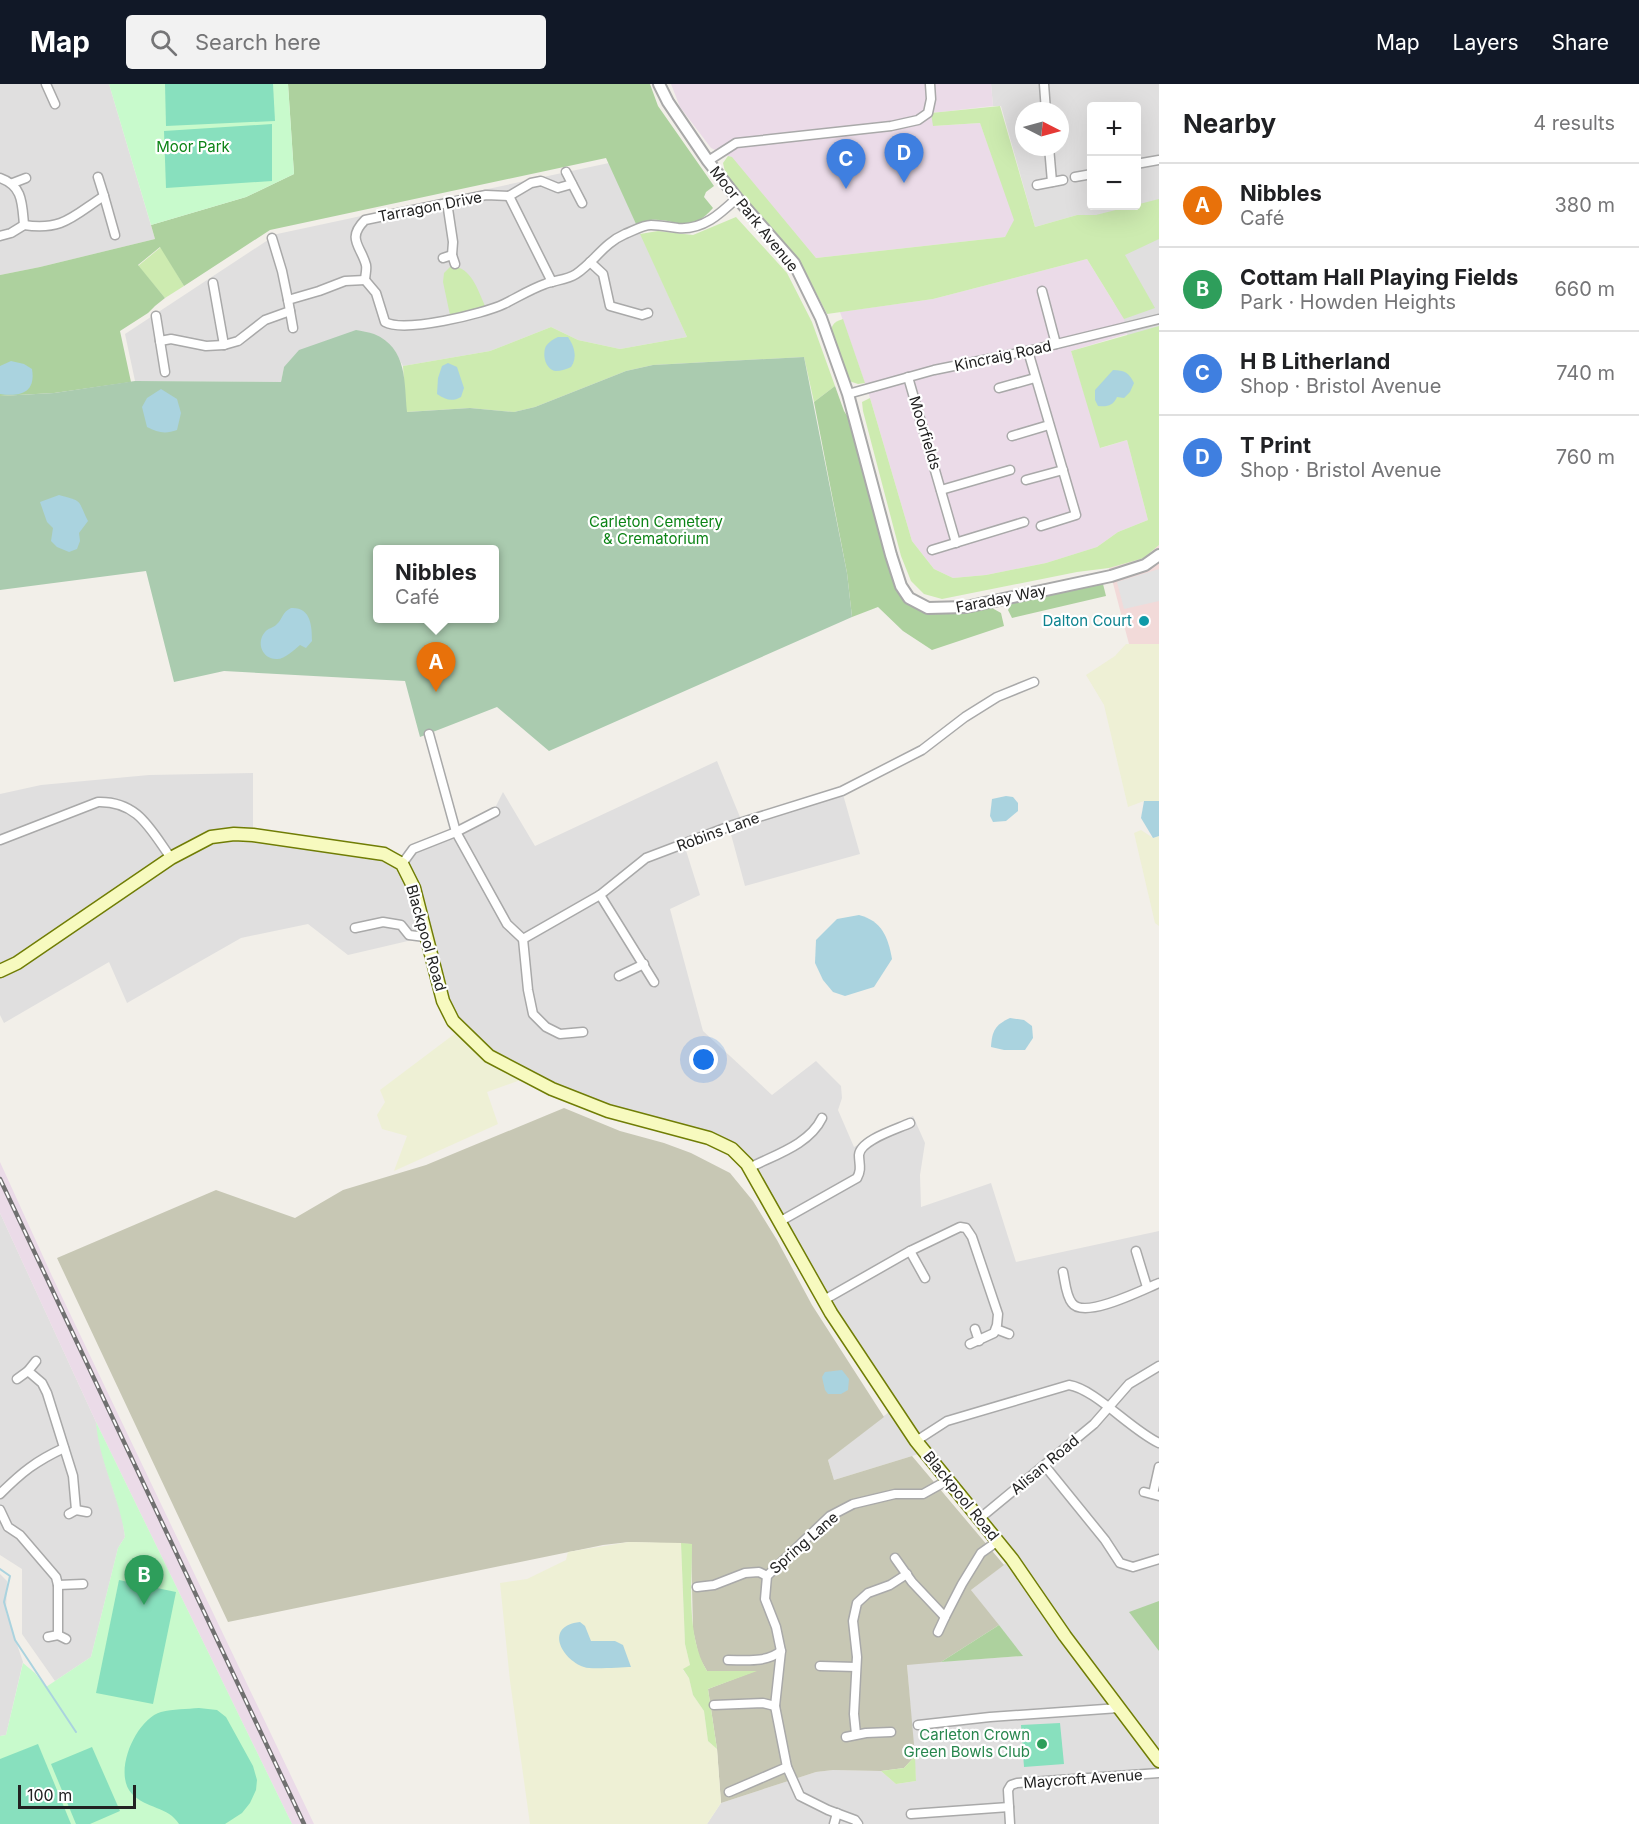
<!DOCTYPE html>
<meta charset="utf-8">
<style>
body{margin:0;font-family:Inter,sans-serif;background:#f2f2f2;color:#202124}
.controls{position:absolute;right:18px;top:18px;display:grid;overflow:hidden;border-radius:6px;box-shadow:0 6px 24px #0002}
.controls button{width:54px;height:54px;display:grid;place-items:center;padding:0;border:0;border-bottom:2px solid #e0e0e0;background:#fff;color:#202124;font:30px sans-serif}
.compass{position:absolute;left:1015px;top:18px;width:54px;height:54px;border-radius:50%;background:#fff;box-shadow:0 6px 24px #0002;rotate:96deg}
.scale{position:absolute;left:18px;bottom:15px;width:118px;box-sizing:border-box;padding-left:6px;border:3px solid #222;border-top:0;font-size:16px;line-height:21px;white-space:nowrap;color:#222;-webkit-text-stroke:4px #fff;paint-order:stroke}
.you{position:absolute;left:704px;top:976px;width:21px;height:21px;margin:-15px;border:4px solid #fff;border-radius:50%;background:#1a73e8;box-shadow:0 0 0 9px #1a73e833}
.badge{display:grid;place-items:center;width:39px;height:39px;border-radius:50%;background:#111827;color:#fff;font-size:20px;font-weight:700}
.pin{position:absolute;translate:-50% -50px;filter:drop-shadow(0 2px 3px #0008)}
.pin::after{content:'';position:absolute;top:32px;width:21px;height:18px;background:inherit;clip-path:polygon(0 0,100% 0,50% 100%)}
.popup{position:absolute;left:373px;top:461px;width:126px;height:78px;box-sizing:border-box;display:grid;place-content:center;border-radius:6px;background:#fff;filter:drop-shadow(0 2px 4px #0005);font-size:20px;white-space:nowrap;color:#757577}
.popup b{font-size:22px;color:#202124}
.popup::after{content:'';position:absolute;left:50%;top:100%;margin-left:-12px;border:12px solid transparent;border-top-color:#fff}
.list{margin:0;padding:0;list-style:none}
h2{display:flex;justify-content:space-between;align-items:center;height:78px;margin:0;padding:0 24px;font-size:26px}
h2 small{font-size:20px;font-weight:400;color:#757577}
.list li{display:grid;grid-template-columns:39px 1fr auto;gap:18px;align-items:center;box-sizing:border-box;height:84px;padding:0 24px;border-top:2px solid #e0e0e0}
.list b{display:block;font-size:22px;white-space:nowrap}
.list p{margin:0;font-size:20px;white-space:nowrap;color:#757577}
.list em{font-size:20px;font-style:normal;color:#757577}
.icon{flex:none;width:33px;height:33px;fill:none;stroke:currentColor;stroke-width:2;stroke-linecap:round;stroke-linejoin:round}
.map{position:relative;flex:none;width:1159px;height:1740px;overflow:hidden}
header{display:flex;align-items:center;gap:36px;box-sizing:border-box;height:84px;padding:0 30px;background:#111827;color:#fff}
header strong{font-size:28px}
nav{display:flex;gap:33px;margin-inline-start:auto;font-size:21px}
.search{width:420px;height:54px;background:#f2f2f2;display:flex;align-items:center;gap:15px;box-sizing:border-box;padding:0 21px;border-radius:6px;color:#757577;font-size:22px}
main{display:flex}
aside{flex:1;background:#fff}
.map>svg:first-child{display:block}
.residential{fill:#e0dfdf;fill-rule:evenodd}
.commercial{fill:#f2dad9}
.industrial{fill:#ebdbe8}
.construction{fill:#c7c7b4}
.farmland{fill:#eef0d5}
.grass{fill:#cdebb0}
.forest{fill:#add19e}
.cemetery{fill:#aacbaf;fill-rule:evenodd}
.park{fill:#c8facc}
.pitch{fill:#88e0be}
.parking{fill:#e2e2e2}
.water{fill:#aad3df}
.lines{fill:none;stroke-linecap:round;stroke-linejoin:round}
.stream{stroke:#aad3df;stroke-width:2}
.minor-casing{stroke:#a9a9a9;stroke-width:11}
.tertiary-casing{stroke:#a9a9a9;stroke-width:14}
.secondary-casing{stroke:#707d05;stroke-width:15}
.minor{stroke:#fff;stroke-width:8}
.tertiary{stroke:#fff;stroke-width:10}
.secondary{stroke:#f7fabf;stroke-width:12}
.rail-casing{stroke:#707070;stroke-width:4.5}
.rail{stroke:#fff;stroke-width:2;stroke-dasharray:7;stroke-linecap:butt}
.culture-dot{fill:#0f9aa8;stroke:#fff;stroke-width:2}
.leisure-dot{fill:#2e9e5b;stroke:#fff;stroke-width:2}
.labels{text-anchor:middle;stroke-width:4.5;stroke-linejoin:round;paint-order:stroke}
.park-label{font-size:15px;fill:#0c8416;stroke:#fff}
.street-label{font-size:15px;fill:#222;stroke:#fff}
.culture-label{font-size:15px;fill:#0d838f;stroke:#fff;text-anchor:end}
.leisure-label{font-size:15px;fill:#27864d;stroke:#fff;text-anchor:end}
</style>
<header>
<strong>Map</strong>
<div class="search"><svg class="icon" aria-label="search" viewBox="0 0 24 24"><circle cx="10" cy="10" r="6"/><path d="M15 15l6 6"/></svg>Search here</div>
<nav><a>Map</a><a>Layers</a><a>Share</a></nav>
</header>
<main>
<div class="map">
<svg width="1159" height="1740" viewBox="0 0 1159 1740">
<rect width="100%" height="100%" fill="#f2efe9"/>
<g class="residential">
<polygon points="0,0 109,0 155,155 40,183 0,191"/>
<path d="M991,0h168v461l-32,-212 -50,-118 -42,12 -34,-121h-8zM1092,22h44v100h-44zM1024,27h36v36h-36z"/>
<polygon points="609,79 687,253 620,265 578,256 551,243 490,267 403,282 393,264 284,283 281,298 135,297 125,250 277,150"/>
<polygon points="717,677 742,738 842,707 860,770 745,802 729,743 684,760 700,811 670,825 703,947 772,1011 816,977 841,1002 842,1014 838,1026 854,1063 913,1032 925,1059 920,1091 921,1123 991,1099 1016,1178 1159,1147 1159,1740 707,1740 721,1719 816,1688 833,1686 881,1687 896,1700 916,1697 907,1580 1022,1572 971,1506 1011,1475 925,1368 834,1396 828,1376 894,1324 732,1065 622,1032 489,972 453,937 425,853 348,871 308,840 241,854 127,919 109,878 4,939 0,931 0,710 41,701 149,691 253,689 253,751 357,766 401,780 413,765 495,724 503,708 535,762"/>
<polygon points="0,1129 96,1338 105,1380 122,1433 125,1453 118,1464 91,1573 55,1597 22,1550 22,1485 0,1471"/>
<polygon points="0,1490 7,1497 6,1528 23,1578 6,1651 0,1652"/>
</g>
<polygon class="commercial" points="1159,461 1159,560 1129,560 1109,484 1144,474"/>
<g class="industrial">
<polygon points="671,0 991,0 993,22 932,29 934,42 980,39 1015,136 1005,153 816,174 732,74 711,64 680,23"/>
<polygon points="1087,175 1124,235 1127,250 1071,267 1101,364 1127,356 1148,436 1118,448 1097,463 1046,479 986,491 953,494 934,485 912,457 870,314 840,228 933,215"/>
<polygon points="0,1078 52,1192 314,1740 292,1740 96,1338 0,1129"/>
</g>
<polygon class="construction" points="564,1024 620,1047 664,1059 691,1069 730,1089 753,1117 777,1156 812,1221 884,1333 828,1376 834,1396 912,1372 1004,1481 971,1506 999,1541 941,1578 907,1581 915,1672 904,1684 881,1687 833,1686 816,1688 721,1719 717,1665 708,1605 755,1587 707,1587 699,1573 693,1546 691,1460 629,1458 603,1461 228,1538 57,1174 216,1106 295,1134 343,1106 426,1081"/>
<g class="farmland">
<polygon points="1126,560 1159,560 1159,717 1144,717 1128,723 1104,621 1086,591 1115,572"/>
<polygon points="1141,746 1153,754 1159,752 1159,842 1155,839 1134,749"/>
<polygon points="461,945 529,993 487,1008 498,1040 394,1087 407,1052 382,1045 377,1031 385,1018 380,1006"/>
<polygon points="629,1458 681,1459 685,1560 690,1581 683,1586 689,1594 693,1611 704,1627 708,1657 717,1665 721,1719 707,1740 530,1740 510,1597 500,1499 527,1495 566,1476 568,1468"/>
</g>
<g class="grass">
<polygon points="1000,22 1035,143 1077,131 1096,131 1159,115 1159,155 1125,171 1155,224 1124,235 1087,175 933,215 827,230 800,178 726,92 723,79 728,72 732,73 816,174 1005,153 1014,136 980,39 933,42 931,29"/>
<polygon points="736,133 787,189 812,238 835,302 814,318 804,273 653,281 626,287 535,323 514,328 470,324 406,328 403,282 490,267 551,243 578,256 620,265 687,253 640,150 658,147 693,151"/>
<polygon points="161,163 184,202 165,214 138,182"/>
<path d="M451,182c21,1 27,25 35,42l-36,7 -7,-33 1,-9z"/>
<path d="M843,235l22,64 -7,1 -9,-3 -17,-45c-2,-10 1,-14 11,-17z"/>
<polygon points="1159,242 1159,461 1144,474 1109,484 1077,488 942,515 924,510 911,497 901,472 863,327 862,318 870,314 912,457 934,485 953,494 986,491 1046,479 1097,463 1118,448 1148,436 1127,356 1100,364 1071,267"/>
<path d="M681,1459l11,1c0,40 -6,92 15,127h50l-49,18 9,60 -9,-8 -4,-30 -11,-16 -4,-17 -6,-9 7,-4 -5,-21z"/>
<polygon points="915,1672 916,1697 896,1700 881,1687 904,1684"/>
</g>
<g class="forest">
<path d="M288,0h362l8,22 56,80 -8,6 -2,5 9,11c-25,29 -36,9 -63,12 -4,1 -9,3 -14,4l-30,-66 -336,72 -86,56 -24,-39 -22,18 27,33 -10,8 -7,7 -28,18 11,51 -77,11 -54,3v-121l40,-8 115,-28 -4,-14 95,-28 48,-23z"/>
<path d="M835,302l9,25 14,22 51,165c30,10 51,15 83,10l9,5 3,13 -72,24 -29,-19 -25,-24 -26,10 -5,-44 -33,-171z"/>
<polygon points="1103,500 1106,512 1012,534 1008,526 1012,519"/>
<polygon points="1159,1517 1159,1567 1129,1528"/>
<polygon points="999,1541 1023,1572 941,1578"/>
</g>
<path class="cemetery" d="M356,246c5,1 13,2 18,4 34,14 30,49 33,78l63,-4 44,4 21,-5 91,-36 27,-6 151,-8 43,216 5,44 -303,134 -52,-44 -77,30 -15,-56 -181,-10 -50,11 -28,-111 -146,19v-194l54,-3 81,-12 146,1 3,-15 15,-17zM378,466h116v68h-116z"/>
<g class="park">
<polygon points="109,0 288,0 294,90 246,113 151,141"/>
<path d="M96,1338l196,402h-292v-88l6,-1 17,-72 12,10 11,14 45,-30 27,-109 7,-11c-5,-39 -26,-75 -29,-115z"/>
</g>
<g class="pitch">
<polygon points="165,0 273,0 275,37 166,42"/>
<polygon points="272,40 272,97 166,104 164,47"/>
<polygon points="119,1496 176,1508 153,1620 96,1609"/>
<path d="M199,1624l18,2 9,7 27,49 4,14 -1,10 -6,13 -8,10 -17,11h-46c-10,-17 -34,-16 -47,-30 -20,-21 4,-75 29,-82 12,-3 26,-3 38,-4z"/>
<polygon points="1060,1639 1064,1680 1024,1683 1021,1641"/>
<polygon points="38,1660 71,1740 0,1740 0,1675"/>
<polygon points="92,1663 120,1727 90,1740 76,1740 51,1680"/>
</g>
<polygon class="parking" points="1159,485 1159,517 1124,525 1117,498"/>
<g class="water">
<path d="M558,253h10c6,9 10,20 3,30 -4,2 -10,4 -15,4 -11,-1 -14,-17 -10,-25 3,-4 7,-7 12,-9z"/>
<path d="M11,277l13,3 8,5c4,24 -12,28 -32,25v-28z"/>
<path d="M448,279l9,4 7,21 -3,9c-9,5 -15,3 -24,-3l1,-16 4,-12z"/>
<path d="M1113,286c12,0 16,3 21,13l-4,9 -6,6 -7,-1c-4,9 -10,10 -19,9l-3,-6v-10z"/>
<path d="M161,305l16,10 4,14 -4,17c-11,4 -19,3 -30,-3l-5,-20 5,-9z"/>
<path d="M59,411c25,7 18,4 29,26l-9,12 1,8 -3,8 -8,3 -12,-5 -6,-6 2,-13 -6,-6 -7,-20z"/>
<path d="M291,524c20,-1 21,18 21,33l-6,7 -6,-3c-6,5 -16,15 -24,14 -14,0 -20,-17 -11,-27 3,-4 8,-4 11,-7 7,-6 6,-13 15,-17z"/>
<polygon points="1006,712 1013,713 1018,719 1018,727 1006,737 993,738 990,732 992,715"/>
<polygon points="1144,717 1159,717 1159,752 1153,754 1141,734"/>
<path d="M859,831c23,6 29,22 33,44l-18,28 -29,9 -12,-4 -10,-12 -8,-17 1,-23 21,-21z"/>
<path d="M1010,934l14,2 8,6 1,12 -8,12h-21l-13,-3c1,-16 4,-22 19,-29z"/>
<polygon points="842,1286 849,1295 848,1306 841,1310 828,1310 825,1306 822,1293 825,1288"/>
<path d="M580,1538l5,4 6,15h24l8,4 8,22c-10,0 -40,3 -47,0 -23,-8 -40,-41 -4,-45z"/>
</g>
<g class="lines">
<polyline class="stream" points="0,1485 10,1492 4,1518 15,1556 76,1648"/>
<defs>
<g id="minor">
<polyline points="46,0 55,20"/>
<polyline points="1044,0 1046,27"/>
<polyline points="1049,63 1052,98"/>
<polyline points="708,77 736,59 891,42 918,36 928,29 931,15 930,0"/>
<polyline points="1136,80 1159,76"/>
<polyline points="566,88 582,119"/>
<polyline points="98,93 104,112"/>
<polyline points="1075,93 1092,90"/>
<path d="M0,94c23,8 22,25 24,47"/>
<polyline points="13,99 26,94"/>
<polyline points="1037,101 1063,96"/>
<polyline points="509,112 552,198"/>
<polyline points="509,112 531,99 541,97 558,104 572,100"/>
<polyline points="447,118 453,158 452,171 455,180"/>
<path d="M24,141c39,6 49,-9 80,-29l11,39"/>
<polyline points="0,152 11,149 24,141"/>
<polyline points="272,154 282,187 288,216"/>
<polyline points="443,174 452,171"/>
<polyline points="590,178 603,190 610,222 642,231 648,229"/>
<path d="M365,196l11,13 9,29c19,11 98,-8 119,-18 14,-7 27,-15 41,-20 10,-4 22,-4 31,-10 18,-12 28,-31 49,-40 8,-3 18,-9 26,-9 9,0 18,2 27,3 25,2 42,-14 59,-30"/>
<path d="M365,196c0,-4 2,-10 1,-15 -5,-19 -20,-26 -1,-45l121,-25 23,1"/>
<polyline points="213,199 224,261"/>
<polyline points="1042,207 1056,260"/>
<polyline points="290,227 293,244"/>
<polyline points="156,232 165,288"/>
<polyline points="160,257 171,255 206,262 224,261 238,257 265,236 290,227 288,216 319,207 345,197 365,196"/>
<polyline points="1028,267 1076,431 1041,442"/>
<polyline points="908,293 956,459"/>
<polyline points="999,304 1035,294"/>
<polyline points="848,310 934,286 1028,267 1159,235"/>
<polyline points="1012,352 1049,341"/>
<polyline points="1026,396 1063,386"/>
<polyline points="941,406 1010,386"/>
<polyline points="932,466 1024,438"/>
<polyline points="429,650 456,748 507,840 523,855 600,811 646,774 733,741 842,707 922,666 965,633 997,613 1034,598"/>
<path d="M0,756l98,-38c40,-1 52,27 73,56"/>
<polyline points="402,780 413,765 456,748 495,728"/>
<polyline points="600,811 654,898"/>
<polyline points="355,844 383,838 401,841 409,851 425,853"/>
<polyline points="523,855 528,906 533,930 546,943 560,950 583,948"/>
<polyline points="619,892 644,880"/>
<path d="M749,1084c25,-13 60,-23 73,-50"/>
<path d="M779,1138l78,-44c5,-9 2,-14 2,-23 1,-15 38,-26 51,-32"/>
<polyline points="910,1167 925,1194"/>
<polyline points="1136,1167 1147,1203"/>
<path d="M1063,1188c2,9 3,24 9,31 12,17 72,-14 87,-20"/>
<polyline points="824,1216 910,1167 960,1143 966,1144 972,1153 998,1230 997,1241 994,1249 970,1260"/>
<polyline points="975,1245 979,1257"/>
<polyline points="996,1245 1009,1250"/>
<polyline points="36,1277 28,1287 42,1299 47,1309 73,1392 76,1426 69,1430"/>
<polyline points="17,1295 28,1287"/>
<path d="M916,1357l31,-20 122,-36c26,4 62,45 90,58"/>
<polyline points="1045,1382 1105,1456 1120,1479 1133,1483 1159,1475"/>
<polyline points="1144,1408 1159,1412"/>
<path d="M0,1410c22,-22 36,-33 64,-46"/>
<polyline points="1153,1410 1159,1383"/>
<polyline points="0,1426 8,1443 20,1451 56,1493 58,1501 58,1551 66,1555"/>
<polyline points="76,1426 87,1428"/>
<polyline points="979,1435 1094,1340 1129,1300 1159,1282"/>
<polyline points="895,1474 912,1498 945,1533 962,1500 981,1469 998,1457"/>
<polyline points="58,1501 83,1500"/>
<polyline points="697,1503 714,1501 745,1489 759,1488 767,1492"/>
<polyline points="938,1548 945,1533"/>
<polyline points="48,1553 58,1551"/>
<path d="M728,1576c18,0 38,3 53,-9"/>
<polyline points="820,1582 856,1583"/>
<polyline points="714,1621 763,1619 775,1622"/>
<polyline points="918,1641 990,1633 1119,1624"/>
<polyline points="856,1650 854,1630 857,1573 853,1537 857,1519 868,1509 890,1501 907,1490"/>
<polyline points="846,1653 866,1649 891,1648"/>
<polyline points="729,1708 787,1683"/>
<polyline points="911,1730 1009,1723"/>
<polyline points="834,1740 837,1729"/>
<polyline points="858,1740 855,1736 828,1726 800,1712 787,1683 775,1622 781,1567 776,1543 765,1515 767,1492 830,1432 853,1420 895,1410 923,1410 948,1396"/>
<polyline points="1010,1740 1008,1706 1011,1701 1017,1699 1159,1689"/>
</g>
<polyline id="tertiary" points="659,0 668,18 708,77 737,114 794,179 821,234 848,310 891,471 901,502 909,514 928,524 966,523 1111,492 1145,481 1159,471"/>
<polyline id="secondary" points="0,887 17,879 171,774 211,753 234,750 253,751 384,770 402,780 414,804 443,917 453,937 489,972 552,1005 608,1027 709,1054 732,1065 747,1080 831,1229 916,1357 1012,1475 1065,1552 1159,1677"/>
</defs>
<use href="#minor" class="minor-casing"/>
<use href="#tertiary" class="tertiary-casing"/>
<use href="#secondary" class="secondary-casing"/>
<use href="#minor" class="minor"/>
<use href="#tertiary" class="tertiary"/>
<use href="#secondary" class="secondary"/>
<defs>
<polyline id="rail" points="0,1095 304,1740"/>
</defs>
<use href="#rail" class="rail-casing"/>
<use href="#rail" class="rail"/>
</g>
<circle class="culture-dot" cx="1144" cy="537" r="6"/>
<circle class="leisure-dot" cx="1042" cy="1660" r="6"/>
<g class="labels">
<g class="park-label">
<text x="193" y="68">Moor Park</text>
<text x="656" y="443">Carleton Cemetery<tspan x="656" dy="17">&amp; Crematorium</tspan></text>
</g>
<g class="street-label">
<text transform="translate(430 123) rotate(-11)" y="5">Tarragon Drive</text>
<text transform="translate(754 135) rotate(51)" y="5">Moor Park Avenue</text>
<text transform="translate(1003 272) rotate(-12)" y="5">Kincraig Road</text>
<text transform="translate(925 349) rotate(73)" y="5">Moorfields</text>
<text transform="translate(1001 515) rotate(-11)" y="5">Faraday Way</text>
<text transform="translate(718 748) rotate(-20)" y="5">Robins Lane</text>
<text transform="translate(426 854) rotate(74)" y="5">Blackpool Road</text>
<text transform="translate(1045 1381) rotate(-40)" y="5">Alisan Road</text>
<text transform="translate(961 1412) rotate(51)" y="5">Blackpool Road</text>
<text transform="translate(804 1459) rotate(-41)" y="5">Spring Lane</text>
<text transform="translate(1083 1695) rotate(-4)" y="5">Maycroft Avenue</text>
</g>
<g class="culture-label">
<text x="1132" y="542">Dalton Court</text>
</g>
<g class="leisure-label">
<text x="1030" y="1656">Carleton Crown<tspan x="1030" dy="17">Green Bowls Club</tspan></text>
</g>
</g>
</svg>
<div class="controls">
<button>+</button>
<button>−</button>
</div>
<svg class="compass" viewBox="-18 -18 36 36"><path d="M0-13l5 13h-10z" fill="#e53935"/><path d="M0 13l5-13h-10z" fill="#757577"/></svg>
<div class="scale">100 m</div>
<div class="you"></div>
<div class="pin badge" style="left:436px;top:608px;background:#e8710a">A</div>
<div class="popup"><b>Nibbles</b>Café</div>
<div class="pin badge" style="left:144px;top:1521px;background:#2e9e5b">B</div>
<div class="pin badge" style="left:846px;top:105px;background:#3f7fe0">C</div>
<div class="pin badge" style="left:904px;top:99px;background:#3f7fe0">D</div>
</div>
<aside>
<h2>Nearby<small>4 results</small></h2>
<ul class="list">
<li><span class="badge" style="background:#e8710a">A</span><div><b>Nibbles</b><p>Café</p></div><em>380 m</em></li>
<li><span class="badge" style="background:#2e9e5b">B</span><div><b>Cottam Hall Playing Fields</b><p>Park · Howden Heights</p></div><em>660 m</em></li>
<li><span class="badge" style="background:#3f7fe0">C</span><div><b>H B Litherland</b><p>Shop · Bristol Avenue</p></div><em>740 m</em></li>
<li><span class="badge" style="background:#3f7fe0">D</span><div><b>T Print</b><p>Shop · Bristol Avenue</p></div><em>760 m</em></li>
</ul>
</aside>
</main>
